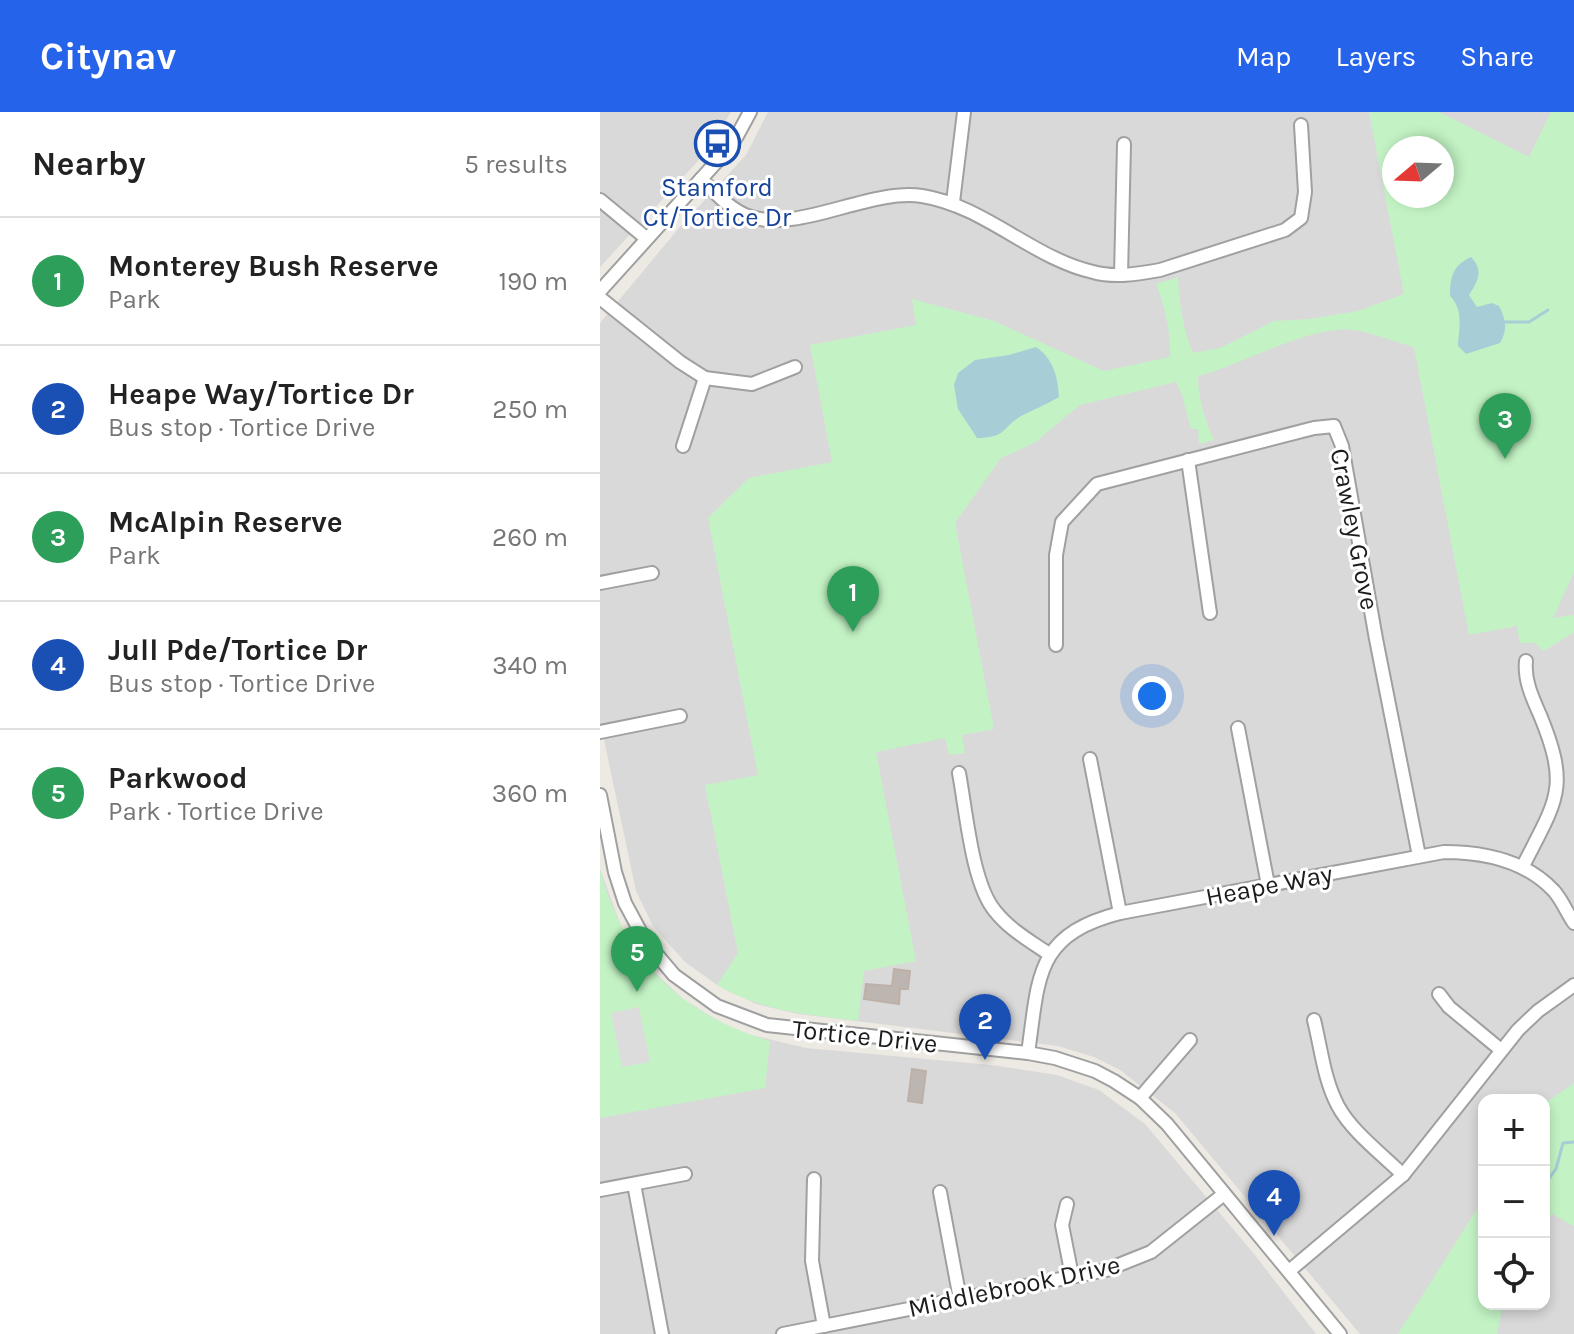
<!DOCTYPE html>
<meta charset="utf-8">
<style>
body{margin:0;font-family:Karla,sans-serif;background:#f2f2f2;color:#222}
.controls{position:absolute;right:24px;bottom:24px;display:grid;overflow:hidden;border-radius:16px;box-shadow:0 4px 12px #0003}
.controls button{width:72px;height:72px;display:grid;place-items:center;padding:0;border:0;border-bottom:2px solid #e0e0e0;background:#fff;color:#222;font:40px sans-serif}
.compass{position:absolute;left:782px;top:24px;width:72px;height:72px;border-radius:50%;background:#fff;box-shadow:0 4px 12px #0003;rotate:251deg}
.you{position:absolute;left:552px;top:584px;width:28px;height:28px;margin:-20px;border:6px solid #fff;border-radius:50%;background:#1a73e8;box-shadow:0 0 0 12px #1a73e833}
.badge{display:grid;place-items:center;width:52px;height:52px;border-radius:50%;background:#2563eb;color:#fff;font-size:26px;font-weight:700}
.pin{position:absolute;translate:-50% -66px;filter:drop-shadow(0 2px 4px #0008)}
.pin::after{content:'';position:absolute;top:42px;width:28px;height:24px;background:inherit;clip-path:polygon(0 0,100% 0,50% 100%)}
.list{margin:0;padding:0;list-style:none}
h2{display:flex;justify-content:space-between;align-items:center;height:104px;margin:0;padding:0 32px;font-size:34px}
h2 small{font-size:26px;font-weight:400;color:#767676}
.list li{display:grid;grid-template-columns:52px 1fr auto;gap:24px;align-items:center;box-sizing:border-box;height:128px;padding:0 32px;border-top:2px solid #e0e0e0}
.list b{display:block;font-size:30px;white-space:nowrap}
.list p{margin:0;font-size:26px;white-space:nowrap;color:#767676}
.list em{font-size:26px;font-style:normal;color:#767676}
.icon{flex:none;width:44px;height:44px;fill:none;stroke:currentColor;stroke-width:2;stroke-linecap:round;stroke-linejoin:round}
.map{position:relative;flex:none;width:974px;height:1222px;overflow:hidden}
header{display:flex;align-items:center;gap:48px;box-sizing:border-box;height:112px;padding:0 40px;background:#2563eb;color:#fff}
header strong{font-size:38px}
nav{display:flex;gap:44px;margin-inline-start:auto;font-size:28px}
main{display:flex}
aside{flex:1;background:#fff}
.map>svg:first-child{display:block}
.residential{fill:#dad9d9;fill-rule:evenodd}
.park{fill:#c3f3c5;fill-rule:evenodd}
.parking{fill:#dcdcdc}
.water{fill:#a7ced6}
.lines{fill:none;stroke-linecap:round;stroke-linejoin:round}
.stream{stroke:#a7ced6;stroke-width:3}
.building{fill:#bdb5b0;stroke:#bdb0a7;stroke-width:2}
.street-casing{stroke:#a0a0a0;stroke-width:16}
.street{stroke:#fff;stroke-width:12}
.labels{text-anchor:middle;stroke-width:6;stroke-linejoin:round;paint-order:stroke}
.transit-label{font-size:26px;fill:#164399;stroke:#fff}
.street-label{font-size:26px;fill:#1c1c1c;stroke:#fff}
</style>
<header>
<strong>Citynav</strong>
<nav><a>Map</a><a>Layers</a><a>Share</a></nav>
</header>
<main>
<aside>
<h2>Nearby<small>5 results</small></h2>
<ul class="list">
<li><span class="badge" style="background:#2e9e5b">1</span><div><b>Monterey Bush Reserve</b><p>Park</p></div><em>190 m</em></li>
<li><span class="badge" style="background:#1a4fb4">2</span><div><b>Heape Way/Tortice Dr</b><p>Bus stop · Tortice Drive</p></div><em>250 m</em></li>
<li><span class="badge" style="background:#2e9e5b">3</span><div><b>McAlpin Reserve</b><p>Park</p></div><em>260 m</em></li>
<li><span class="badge" style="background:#1a4fb4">4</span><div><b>Jull Pde/Tortice Dr</b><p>Bus stop · Tortice Drive</p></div><em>340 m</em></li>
<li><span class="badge" style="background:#2e9e5b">5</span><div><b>Parkwood</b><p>Park · Tortice Drive</p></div><em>360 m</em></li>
</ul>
</aside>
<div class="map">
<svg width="974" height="1222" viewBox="0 0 974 1222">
<rect width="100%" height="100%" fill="#ede9e3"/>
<g class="residential">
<polygon points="0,0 131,0 108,38 0,155"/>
<path d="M168,0h806v1222h-214l-185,-221 -55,-43 -26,-13 -36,-11 -259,-32 -43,-10 -39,-19 -32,-23 -32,-36 -17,-35 -36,-170v-398l79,-95 67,-73zM794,36h48v48h-48zM884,988h60v204h-60z"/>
<polygon points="0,757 21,814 48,854 83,887 125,913 147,922 206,936 391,953 457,963 499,978 545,1012 654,1142 716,1222 0,1222"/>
</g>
<g class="park">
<path d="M769,0h70l90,45 22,-45h23v460l-21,46 21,-3v17l-30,19 -9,-8h-15l-3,-17 -48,9 -55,-288c-19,-5 -40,-14 -60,-17 -45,-6 -110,35 -156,46 0,23 7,44 16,64l-15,4 -1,-15h-7l-9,-34 -6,-13 -96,23 -46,38 -33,15 -46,65 39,206 -32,6 3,18 -16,2 -4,-17 -69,14 40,209 -52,10 -6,50c-52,-7 -94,-9 -141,-36l21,-32 -33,-168 53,-10 -50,-257 41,-40 83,-16 -22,-117 106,-20 -4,-26 82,22 110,50 66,-14c1,-25 -5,-50 -14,-73l22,-7c1,26 5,52 15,76l27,-5 54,-27 36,-2 48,-8 46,-17zM794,36h48v48h-48z"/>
<path d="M0,757c23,90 82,146 170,172l-5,47 -165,30z"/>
<polygon points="974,971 974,1114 952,1102 944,1116 944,992"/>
<polygon points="884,1086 884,1192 903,1192 897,1222 798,1222"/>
</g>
<polygon class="parking" points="39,895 50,950 22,955 11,901"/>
<g class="water">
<path d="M871,145c13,14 7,24 -2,38l8,12 15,-4 7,3c7,13 9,24 1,37l-34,11 -8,-8c1,-18 6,-36 -8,-50 0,-19 3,-31 21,-39z"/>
<path d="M436,235c17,11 22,30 23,50 -12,7 -24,12 -36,18 -21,11 -15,23 -46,23l-19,-29 -4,-24 4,-12 17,-13 34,-5z"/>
</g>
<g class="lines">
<g class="stream">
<polyline points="905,210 929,210 948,198"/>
<polyline points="944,1073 956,1057 963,1031 974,1030"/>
</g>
</g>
<g class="building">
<polygon points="294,857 310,859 308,877 300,877 299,892 264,887 266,872 292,874"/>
<polygon points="312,957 326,959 322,991 308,989"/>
</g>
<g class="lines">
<defs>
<g id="street">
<path d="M101,67c14,13 29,31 47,37 50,18 121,-28 174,-20 63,10 110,62 171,76 21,6 45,2 67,-2l125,-40 16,-12 4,-26 -4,-67"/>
<polyline points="0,88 46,126"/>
<polyline points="353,90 364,0"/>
<polyline points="521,163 524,32"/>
<polyline points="0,179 120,46 137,24 150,0"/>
<polyline points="0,186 80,250 105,266 152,272 195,255"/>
<polyline points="83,334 105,266"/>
<polyline points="588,348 610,501"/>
<polyline points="0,471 52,461"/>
<polyline points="456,533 456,443 462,410 497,372 714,316 734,314 742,334 776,527 819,744"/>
<polyline points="638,616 668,773"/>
<polyline points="0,620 80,604"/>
<polyline points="490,647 520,801"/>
<path d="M359,661c7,37 13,111 36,138 14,18 35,30 54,43"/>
<polyline points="0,683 15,760 25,791 46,830 74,863 117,894 167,913 428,941 455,946 495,959 514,969 540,986 567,1012 740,1222"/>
<path d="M923,754c34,-67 47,-78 17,-151 -8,-18 -16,-35 -14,-54"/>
<polyline points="839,882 849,895 901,938"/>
<path d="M714,908c7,28 10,60 24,86 14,26 44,48 65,69"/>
<path d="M428,941c11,-75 6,-118 92,-140l324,-61c40,0 82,9 110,39 8,9 13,22 20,32"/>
<polyline points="540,986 590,928"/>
<polyline points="214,1067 212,1149 224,1214"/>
<polyline points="34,1072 62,1222"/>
<polyline points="0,1078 85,1062"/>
<polyline points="340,1080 360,1187"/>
<polyline points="467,1092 462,1113 472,1164"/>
<polyline points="689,1159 803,1063 918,918 938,899 974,873"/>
<polyline points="183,1222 506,1158 551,1140 624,1082"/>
</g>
</defs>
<use href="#street" class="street-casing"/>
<use href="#street" class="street"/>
</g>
<defs>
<symbol id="bus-ring" viewBox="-11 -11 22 22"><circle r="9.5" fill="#fff" stroke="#1a4fb4" stroke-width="1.5"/><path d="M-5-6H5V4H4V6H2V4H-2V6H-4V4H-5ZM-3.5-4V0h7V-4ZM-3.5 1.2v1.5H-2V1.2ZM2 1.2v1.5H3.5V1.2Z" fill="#1a4fb4"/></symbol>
</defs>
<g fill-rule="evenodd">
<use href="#bus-ring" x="92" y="6" width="51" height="51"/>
</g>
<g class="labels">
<g class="transit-label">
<text x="117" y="84">Stamford<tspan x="117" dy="30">Ct/Tortice Dr</tspan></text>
</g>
<g class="street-label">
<text transform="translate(755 417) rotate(79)" y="9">Crawley Grove</text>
<text transform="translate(669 773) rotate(-11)" y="9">Heape Way</text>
<text transform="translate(265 924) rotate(6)" y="9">Tortice Drive</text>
<text transform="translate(414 1174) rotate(-12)" y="9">Middlebrook Drive</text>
</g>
</g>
</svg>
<div class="controls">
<button>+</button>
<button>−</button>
<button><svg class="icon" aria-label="locate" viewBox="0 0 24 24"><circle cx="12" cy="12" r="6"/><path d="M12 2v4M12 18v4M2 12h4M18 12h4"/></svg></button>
</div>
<svg class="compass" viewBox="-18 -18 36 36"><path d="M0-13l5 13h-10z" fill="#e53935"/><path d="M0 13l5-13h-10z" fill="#767676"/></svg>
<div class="you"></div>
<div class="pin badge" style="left:253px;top:520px;background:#2e9e5b">1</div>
<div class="pin badge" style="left:385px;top:948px;background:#1a4fb4">2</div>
<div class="pin badge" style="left:905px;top:347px;background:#2e9e5b">3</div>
<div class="pin badge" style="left:674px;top:1124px;background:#1a4fb4">4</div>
<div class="pin badge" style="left:37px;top:880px;background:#2e9e5b">5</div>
</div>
</main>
